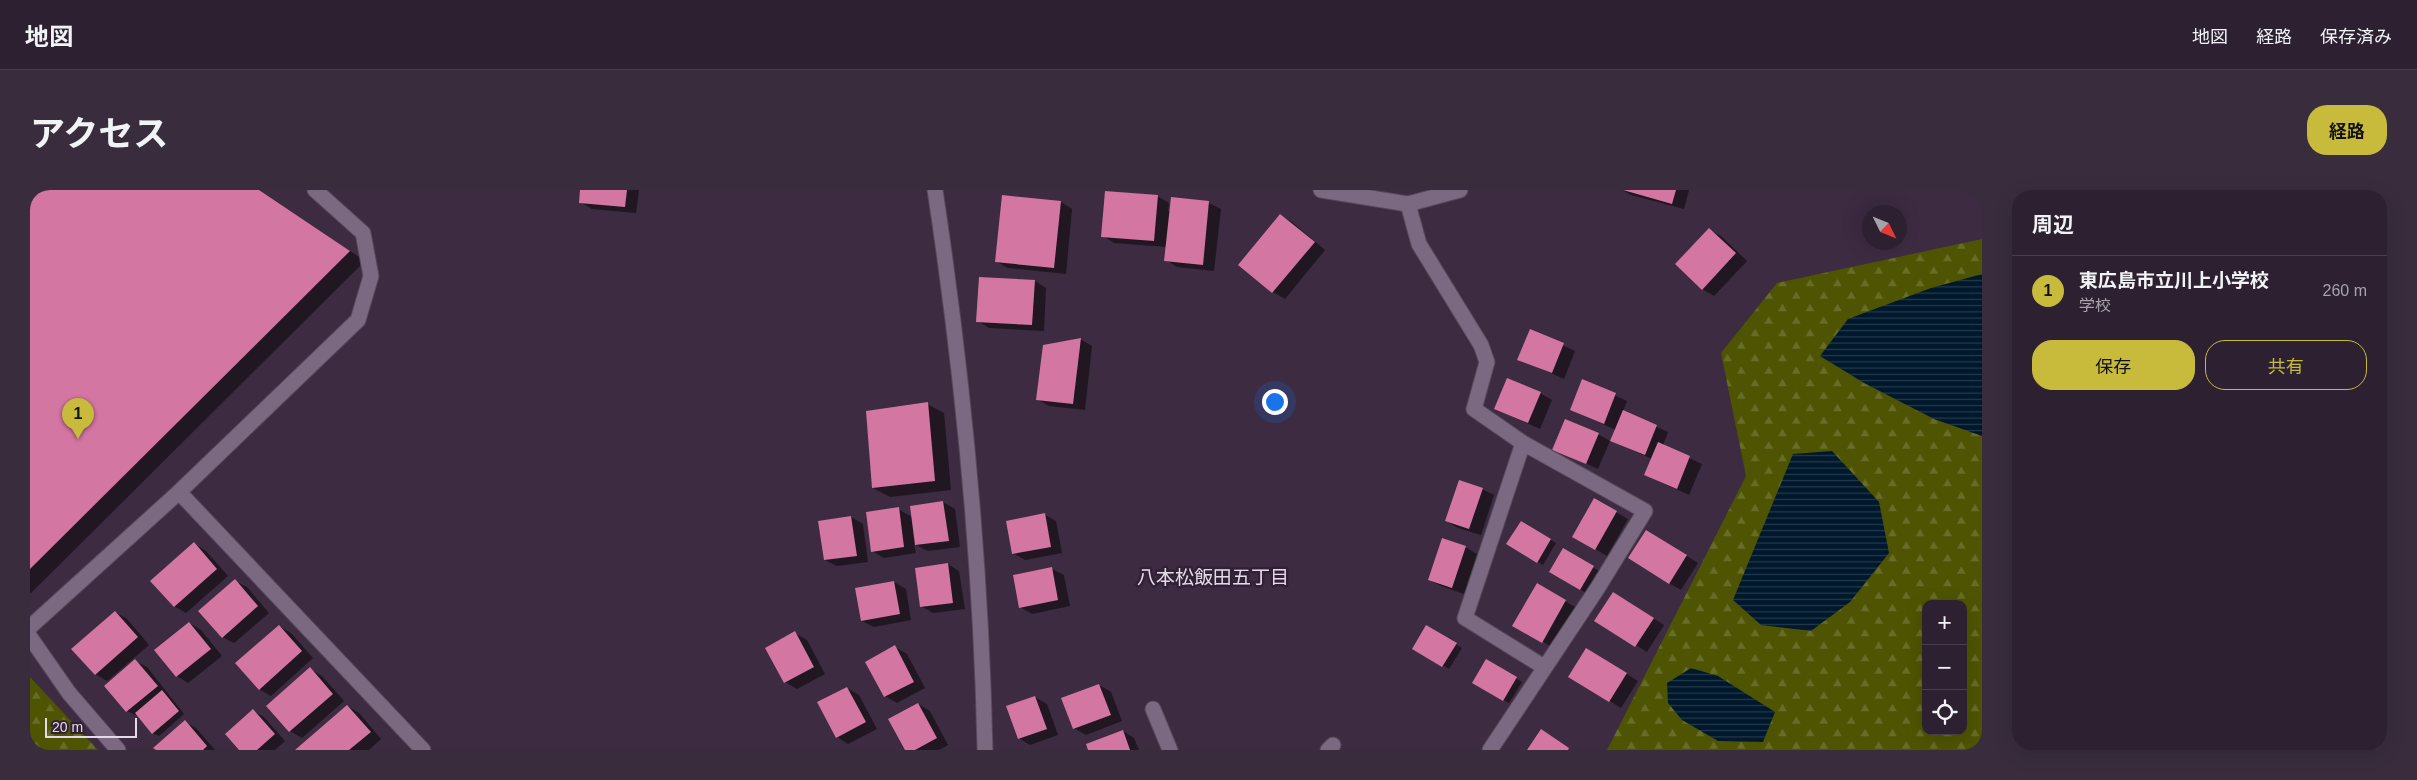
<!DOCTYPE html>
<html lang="ja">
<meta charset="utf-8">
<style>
body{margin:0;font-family:Helvetica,"Noto Sans JP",sans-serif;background:#392d3d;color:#f1f3f6}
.controls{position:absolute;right:15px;bottom:15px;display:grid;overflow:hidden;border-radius:10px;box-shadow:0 5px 20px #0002}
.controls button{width:45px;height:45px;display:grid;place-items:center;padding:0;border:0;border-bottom:1px solid #483e4d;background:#2d2031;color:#f1f3f6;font:25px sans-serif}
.compass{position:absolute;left:1832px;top:15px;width:45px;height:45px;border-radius:50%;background:#2d2031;box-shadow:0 5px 20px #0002;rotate:133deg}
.scale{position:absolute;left:15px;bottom:12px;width:92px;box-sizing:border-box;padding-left:5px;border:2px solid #e5dae8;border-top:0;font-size:14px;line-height:18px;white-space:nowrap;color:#e5dae8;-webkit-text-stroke:4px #322136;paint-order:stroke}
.you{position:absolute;left:1244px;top:211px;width:18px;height:18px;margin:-12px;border:4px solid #fff;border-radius:50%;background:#1a73e8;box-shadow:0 0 0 8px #1a73e833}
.badge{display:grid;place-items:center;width:32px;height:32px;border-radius:50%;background:#c8bb3b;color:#111;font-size:16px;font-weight:700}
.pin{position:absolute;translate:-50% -41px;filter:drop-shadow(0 1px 2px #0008)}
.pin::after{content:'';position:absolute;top:26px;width:18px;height:15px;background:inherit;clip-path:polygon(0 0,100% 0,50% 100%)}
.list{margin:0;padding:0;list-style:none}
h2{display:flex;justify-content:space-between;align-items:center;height:65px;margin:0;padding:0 20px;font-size:21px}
h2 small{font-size:16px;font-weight:400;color:#a7a3ab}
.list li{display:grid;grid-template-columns:32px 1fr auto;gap:15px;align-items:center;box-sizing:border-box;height:70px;padding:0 20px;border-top:1px solid #483e4d}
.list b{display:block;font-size:19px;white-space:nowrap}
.list p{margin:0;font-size:16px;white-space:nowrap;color:#a7a3ab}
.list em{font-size:16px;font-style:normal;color:#a7a3ab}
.actions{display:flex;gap:10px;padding:15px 20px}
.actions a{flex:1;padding:11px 0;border:1px solid #c8bb3b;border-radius:20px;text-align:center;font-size:18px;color:#c8bb3b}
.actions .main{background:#c8bb3b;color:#111}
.icon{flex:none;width:28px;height:28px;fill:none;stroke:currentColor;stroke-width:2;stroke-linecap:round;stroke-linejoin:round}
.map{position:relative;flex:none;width:1952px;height:560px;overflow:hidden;border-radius:20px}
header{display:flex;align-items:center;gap:30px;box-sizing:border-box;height:70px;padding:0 25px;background:#2d2031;border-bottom:1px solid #483e4d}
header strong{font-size:24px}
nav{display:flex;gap:28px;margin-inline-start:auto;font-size:18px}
.intro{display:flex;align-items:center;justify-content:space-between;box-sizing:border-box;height:120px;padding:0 30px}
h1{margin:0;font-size:35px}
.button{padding:12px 22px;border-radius:20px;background:#c8bb3b;color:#111;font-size:18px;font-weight:700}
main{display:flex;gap:30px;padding:0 30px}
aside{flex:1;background:#2d2031;border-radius:20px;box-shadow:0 5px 20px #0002}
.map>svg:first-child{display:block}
.forest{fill:url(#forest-firs);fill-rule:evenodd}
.water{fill:url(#water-rules)}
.shadow{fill:#0007}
.building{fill:#d376a2}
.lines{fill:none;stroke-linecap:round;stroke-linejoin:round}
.minor-casing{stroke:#554759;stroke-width:17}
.minor{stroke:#7b6881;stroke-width:15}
.labels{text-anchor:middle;stroke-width:5;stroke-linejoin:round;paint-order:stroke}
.neighbourhood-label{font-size:19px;fill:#e5dae8;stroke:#322136}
</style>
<header>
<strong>地図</strong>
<nav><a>地図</a><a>経路</a><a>保存済み</a></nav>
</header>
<div class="intro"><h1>アクセス</h1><a class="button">経路</a></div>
<main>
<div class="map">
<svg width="1952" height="560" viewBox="0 0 1952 560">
<defs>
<pattern id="forest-firs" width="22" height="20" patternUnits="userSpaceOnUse" patternTransform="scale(1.25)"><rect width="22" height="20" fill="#4e5402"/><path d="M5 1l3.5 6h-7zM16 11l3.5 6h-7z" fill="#676c27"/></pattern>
<pattern id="water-rules" width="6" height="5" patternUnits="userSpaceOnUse" patternTransform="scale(1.25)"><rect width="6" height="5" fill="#00182c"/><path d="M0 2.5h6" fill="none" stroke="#25394b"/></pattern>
</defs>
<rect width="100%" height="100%" fill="#3c2b41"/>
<g class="forest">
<path d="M1952,49v511h-375l139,-274 -25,-123 56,-70zM1896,414h37v127h-37z"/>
<polygon points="0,487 68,560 0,560"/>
</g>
<g class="water">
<polygon points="1952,84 1952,246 1904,229 1834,193 1790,166 1818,129 1901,98"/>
<polygon points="1802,261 1849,312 1859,363 1820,412 1781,441 1731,435 1703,410 1763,264"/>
<polygon points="1661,478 1688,486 1745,522 1733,552 1688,551 1652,530 1638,513 1637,493"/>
</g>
<g class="shadow">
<polygon points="0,0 229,0 335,71 0,404"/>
<polygon points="552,0 609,0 606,23 562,19 550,12"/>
<polygon points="1592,0 1659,0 1654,19 1601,5"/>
<polygon points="1127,6 1139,13 1138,21 1141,21 1142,9 1179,13 1191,19 1184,81 1147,77 1136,70 1137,57 1084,53 1073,46"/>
<polygon points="1031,12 1042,19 1036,84 978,78 967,72"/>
<polygon points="1251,26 1262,32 1295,60 1255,109 1243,102"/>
<polygon points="1679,40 1691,46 1717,71 1684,106 1672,99"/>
<polygon points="1005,91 1016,98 1014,141 959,138 948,131"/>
<polygon points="1501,141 1545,161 1534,189 1489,169"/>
<polygon points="1050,149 1062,156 1055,220 1019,216 1007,209"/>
<polygon points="1553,191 1597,211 1593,222 1638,242 1633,256 1672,274 1659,305 1615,285 1622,269 1582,251 1586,240 1541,220"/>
<polygon points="1510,203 1522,210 1510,239 1466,219"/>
<polygon points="897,214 914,223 921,300 860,307 843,298"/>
<polygon points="1568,244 1580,251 1568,279 1524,259"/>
<polygon points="1452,299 1464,305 1451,345 1428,338 1416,331"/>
<polygon points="1565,310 1598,329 1577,366 1543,346"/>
<polygon points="913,312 925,319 930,357 898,361 884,354 886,363 854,368 842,361 868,319 882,327"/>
<polygon points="1015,325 1026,331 1032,363 995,370 983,363"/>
<polygon points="821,327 833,334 838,372 807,376 795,370"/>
<polygon points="1491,332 1526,353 1513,375 1478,354"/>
<polygon points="1628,348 1668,373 1651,400 1639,393"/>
<polygon points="165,354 176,361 198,386 156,423 144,416"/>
<polygon points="1435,357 1447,364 1434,404 1411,396 1399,390"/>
<polygon points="1534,360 1569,381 1556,403 1521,382"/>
<polygon points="918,374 929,381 935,419 903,423 891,416"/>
<polygon points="1022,379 1034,385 1040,416 1002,424 990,417"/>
<polygon points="205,391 217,397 239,423 204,453 192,447"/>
<polygon points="864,392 876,399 881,430 844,437 832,431"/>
<polygon points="1507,395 1547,418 1524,458 1484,436"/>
<polygon points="1595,410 1634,435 1617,462 1606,455"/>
<polygon points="85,422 97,429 119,455 77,491 65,484"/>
<polygon points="159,433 171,440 192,466 158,493 147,486"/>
<polygon points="249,436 261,443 283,468 241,506 229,499"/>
<polygon points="1397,437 1432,458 1419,479 1383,458"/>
<polygon points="765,443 777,450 795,484 767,499 755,492"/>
<polygon points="865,457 877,464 895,498 867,513 855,506"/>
<polygon points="1568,466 1608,491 1591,518 1540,486"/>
<polygon points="105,471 117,477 154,524 129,546 123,543 110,527 97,521"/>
<polygon points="1457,471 1492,492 1479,513 1444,492"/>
<polygon points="280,479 292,486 314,511 272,548 260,541 238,516"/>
<polygon points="1069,495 1081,502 1092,531 1056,545 1044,538"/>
<polygon points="817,498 829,505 847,539 818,554 807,547"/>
<polygon points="1005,507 1017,514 1028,545 1000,555 989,548"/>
<polygon points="888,514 900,521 918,555 909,560 876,560"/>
<polygon points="317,516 329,523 351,549 339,560 267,560"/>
<polygon points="223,521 234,527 255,551 245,560 210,560"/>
<polygon points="155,532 166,538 185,560 127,560"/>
<polygon points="1093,541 1104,548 1109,560 1059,560"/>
</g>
<g class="building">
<polygon points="0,0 229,0 320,61 0,379"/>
<polygon points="550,0 597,0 595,17 549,13"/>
<polygon points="1593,0 1646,0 1642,14"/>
<polygon points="1075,1 1128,5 1124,51 1071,47"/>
<polygon points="972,5 1031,11 1024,78 965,72"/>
<polygon points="1141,7 1179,11 1173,75 1134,71"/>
<polygon points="1250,24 1285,52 1242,103 1208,75"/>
<polygon points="1679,38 1706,63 1672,100 1645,74"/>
<polygon points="949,87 1005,90 1002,135 946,132"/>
<polygon points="1500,139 1534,153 1522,183 1487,170"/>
<polygon points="1051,148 1043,214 1006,210 1013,155"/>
<polygon points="1477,188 1511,202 1498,233 1464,219"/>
<polygon points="1552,189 1586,203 1574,234 1540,220"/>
<polygon points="898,212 905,291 842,298 836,221"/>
<polygon points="1593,220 1627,235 1615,265 1580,251"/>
<polygon points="1535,229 1569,243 1556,274 1522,260"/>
<polygon points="1628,252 1660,266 1647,299 1614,285"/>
<polygon points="1429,290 1453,298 1439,339 1415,331"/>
<polygon points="1564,308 1587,321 1565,360 1542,347"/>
<polygon points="913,311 919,351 885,355 880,316"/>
<polygon points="869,317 874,357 841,362 836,322"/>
<polygon points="1015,323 1021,357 982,364 976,331"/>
<polygon points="821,326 827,366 794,370 788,331"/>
<polygon points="1491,331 1521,349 1507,373 1476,354"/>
<polygon points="1616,340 1657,365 1639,394 1598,368"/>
<polygon points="1412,348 1436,356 1422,398 1398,390"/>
<polygon points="164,352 187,379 144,417 120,391"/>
<polygon points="1533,358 1564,376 1550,400 1519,382"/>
<polygon points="918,373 923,413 890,417 885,378"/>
<polygon points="1022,377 1028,410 989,418 983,385"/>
<polygon points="205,389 228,416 192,448 168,421"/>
<polygon points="864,391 870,424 831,431 825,398"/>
<polygon points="1507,393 1536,410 1512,453 1482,436"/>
<polygon points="1583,402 1624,428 1605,457 1564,431"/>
<polygon points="85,421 108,447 65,485 41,459"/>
<polygon points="159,432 181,459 146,487 124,460"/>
<polygon points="249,435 272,461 229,500 205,473"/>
<polygon points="1396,435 1427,453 1412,477 1382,459"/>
<polygon points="765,441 784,477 754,493 735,458"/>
<polygon points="865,455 884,492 854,507 835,472"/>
<polygon points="1556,458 1597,483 1579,512 1538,487"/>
<polygon points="105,469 128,496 96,522 74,496"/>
<polygon points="1456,469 1487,487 1473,511 1442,493"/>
<polygon points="280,477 303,504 259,542 236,516"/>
<polygon points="1069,494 1081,525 1043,539 1031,508"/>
<polygon points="817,497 836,532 806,548 787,512"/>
<polygon points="132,500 149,521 122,544 105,523"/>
<polygon points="1005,506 1017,539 988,549 976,516"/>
<polygon points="888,513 907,548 885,560 875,560 858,529"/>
<polygon points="317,515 341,542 319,560 265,560"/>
<polygon points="223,519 245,544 227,560 209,560 195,544"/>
<polygon points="155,530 177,556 173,560 126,560 123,558"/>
<polygon points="1511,539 1539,558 1538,560 1497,560"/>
<polygon points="1093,540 1100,560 1058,560 1056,554"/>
</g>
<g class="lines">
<defs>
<g id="minor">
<path d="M905,0c28,185 46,373 50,560"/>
<polyline points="1291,0 1378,14 1430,0"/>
<polyline points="1378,14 1389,54 1451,155 1457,172 1444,219 1493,253 1615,321 1567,399 1460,560"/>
<polyline points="1493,253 1435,428 1514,477"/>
<polyline points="149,302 393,560"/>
<polyline points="0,437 149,302 328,130 341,86 333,43 285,0"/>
<polyline points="0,447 39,503 88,560"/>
<polyline points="1123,519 1140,560"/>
<polyline points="1298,560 1303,555"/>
</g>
</defs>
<use href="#minor" class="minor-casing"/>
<use href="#minor" class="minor"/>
</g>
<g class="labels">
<g class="neighbourhood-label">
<text x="1183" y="394">八本松飯田五丁目</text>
</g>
</g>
</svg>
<div class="controls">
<button>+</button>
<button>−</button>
<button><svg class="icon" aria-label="locate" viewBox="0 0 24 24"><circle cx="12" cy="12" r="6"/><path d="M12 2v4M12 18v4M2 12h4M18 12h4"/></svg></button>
</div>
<svg class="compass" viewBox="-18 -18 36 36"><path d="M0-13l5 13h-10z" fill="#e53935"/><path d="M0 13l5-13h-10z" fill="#a7a3ab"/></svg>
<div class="scale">20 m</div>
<div class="you"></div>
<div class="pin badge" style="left:48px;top:249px">1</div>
</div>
<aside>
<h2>周辺<small></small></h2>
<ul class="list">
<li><span class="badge">1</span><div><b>東広島市立川上小学校</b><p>学校</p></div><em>260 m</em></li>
</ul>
<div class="actions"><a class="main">保存</a><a>共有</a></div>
</aside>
</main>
